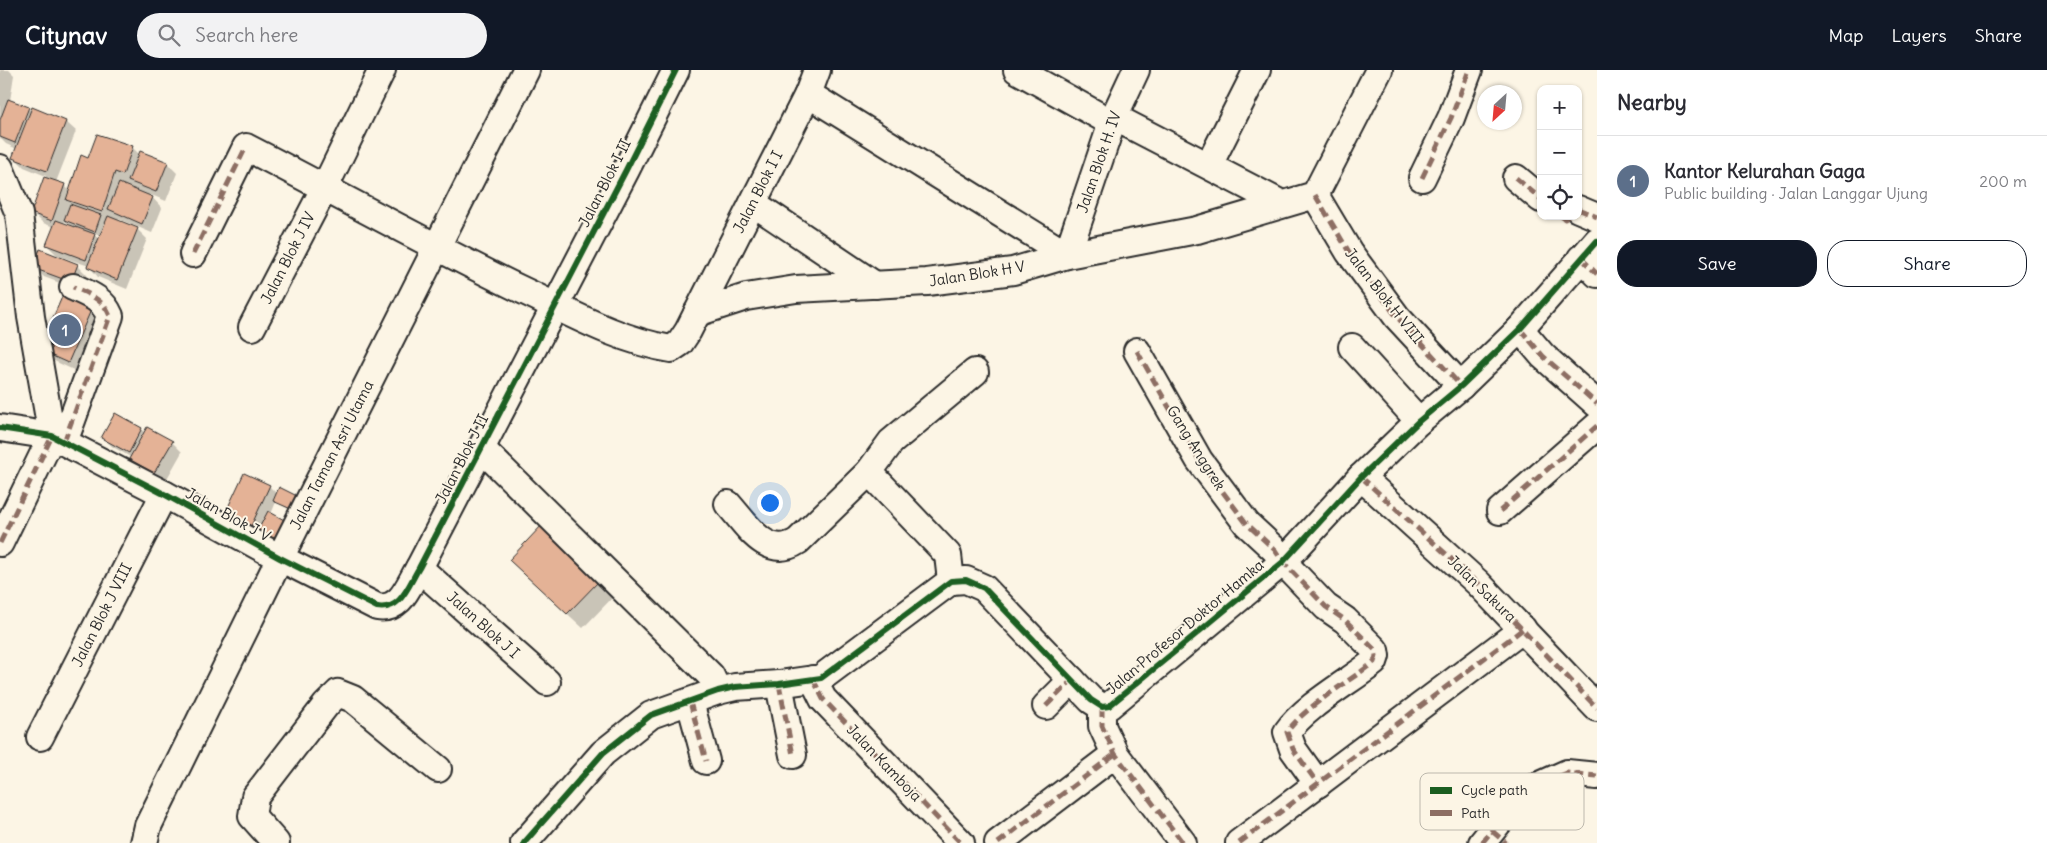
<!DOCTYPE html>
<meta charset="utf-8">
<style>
body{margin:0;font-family:Delius,sans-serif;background:#f2f2f3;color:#2b2b33}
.controls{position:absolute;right:15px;top:15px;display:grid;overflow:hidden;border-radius:10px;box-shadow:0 1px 4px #0004}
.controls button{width:45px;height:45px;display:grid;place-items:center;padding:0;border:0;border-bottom:1px solid #e1e1e2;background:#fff;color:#2b2b33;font:25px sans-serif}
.compass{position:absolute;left:1477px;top:15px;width:45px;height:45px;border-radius:50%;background:#fff;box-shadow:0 1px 4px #0004;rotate:206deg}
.you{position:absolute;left:769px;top:432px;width:18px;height:18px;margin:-12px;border:4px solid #fff;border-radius:50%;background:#1a73e8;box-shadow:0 0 0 8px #1a73e833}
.badge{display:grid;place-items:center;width:32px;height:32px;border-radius:50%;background:#111827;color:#fff;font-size:16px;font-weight:700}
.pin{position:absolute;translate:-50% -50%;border:2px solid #fff;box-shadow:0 1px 5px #0006}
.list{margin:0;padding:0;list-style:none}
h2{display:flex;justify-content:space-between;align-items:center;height:65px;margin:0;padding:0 20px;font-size:21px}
h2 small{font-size:16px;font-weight:400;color:#7c7c81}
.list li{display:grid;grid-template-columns:32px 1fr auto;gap:15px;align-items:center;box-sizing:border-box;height:90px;padding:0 20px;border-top:1px solid #e1e1e2}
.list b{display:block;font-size:19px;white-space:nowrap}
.list p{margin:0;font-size:16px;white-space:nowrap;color:#7c7c81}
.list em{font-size:16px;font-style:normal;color:#7c7c81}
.actions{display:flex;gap:10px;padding:15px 20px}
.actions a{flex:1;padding:11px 0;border:1px solid #111827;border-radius:20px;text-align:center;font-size:18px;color:#111827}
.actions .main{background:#111827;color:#fff}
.icon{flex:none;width:28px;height:28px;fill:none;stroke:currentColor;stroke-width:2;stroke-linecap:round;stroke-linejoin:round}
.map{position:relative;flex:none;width:1597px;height:773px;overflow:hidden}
header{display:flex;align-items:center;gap:30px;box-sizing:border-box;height:70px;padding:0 25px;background:#111827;color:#fff}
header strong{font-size:24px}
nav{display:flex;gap:28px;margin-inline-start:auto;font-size:18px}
.search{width:350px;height:45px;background:#f2f2f3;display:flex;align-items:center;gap:12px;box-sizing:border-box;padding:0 18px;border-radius:28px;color:#7c7c81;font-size:19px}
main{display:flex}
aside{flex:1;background:#fff}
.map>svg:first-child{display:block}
.shadow{fill:#0003;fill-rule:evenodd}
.building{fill:#e4b296;stroke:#2b2b2b}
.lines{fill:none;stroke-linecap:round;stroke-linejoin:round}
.minor-casing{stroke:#2b2b2b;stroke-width:30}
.minor{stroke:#fcf5e5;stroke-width:26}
.quiet{stroke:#8d6e63;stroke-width:5;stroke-dasharray:10 5;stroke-linecap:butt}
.cycleway-casing{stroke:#fcf5e5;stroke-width:9}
.cycleway{stroke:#1b5e20;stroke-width:6}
.labels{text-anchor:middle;stroke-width:4;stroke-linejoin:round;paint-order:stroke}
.street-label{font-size:15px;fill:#2b2b2b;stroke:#fcf5e5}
.key{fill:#fcf5e5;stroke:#bdb8ad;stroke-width:1}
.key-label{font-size:14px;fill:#2b2b2b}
</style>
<header>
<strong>Citynav</strong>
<div class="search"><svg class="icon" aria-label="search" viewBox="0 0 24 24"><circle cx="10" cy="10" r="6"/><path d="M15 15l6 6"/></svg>Search here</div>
<nav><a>Map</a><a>Layers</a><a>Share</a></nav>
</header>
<main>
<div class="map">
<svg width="1597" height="773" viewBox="0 0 1597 773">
<rect width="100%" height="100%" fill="#fcf5e5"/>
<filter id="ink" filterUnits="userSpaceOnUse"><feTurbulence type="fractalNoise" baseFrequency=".02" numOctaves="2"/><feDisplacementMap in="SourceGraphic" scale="10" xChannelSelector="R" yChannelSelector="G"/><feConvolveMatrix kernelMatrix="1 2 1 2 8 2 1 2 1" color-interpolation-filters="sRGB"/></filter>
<g filter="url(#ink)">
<g class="shadow">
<path d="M0,0h9l5,5 -4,26 22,10v-2l34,13 10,9 -20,51 8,3 6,6 19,-31 8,-25 36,13 7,7 27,8 10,10 -11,28 -17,-7 13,14 -10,25 -33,-14 -1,2 18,7 11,11 -20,50 -29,-12 -9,-11 -32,-11 -10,-10 7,-18 -11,-4 -10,-10 13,-37 -22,-9 -10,-10 3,-8 -11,-5 -6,-6zM65,150l7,7 -8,-3zM92,163l9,3 -1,4z"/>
<polygon points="41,181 78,196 87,205 81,221 44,207 34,197"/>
<polygon points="62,229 91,241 100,251 78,302 50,289"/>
<polygon points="141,359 145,363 172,372 182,382 165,412 141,398 132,388 113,377 103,368"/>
<polygon points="269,416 296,443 276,432 271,444 279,475 234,460"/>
<polygon points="543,456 615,525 583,558 525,505"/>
</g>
<g class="building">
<polygon points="8,29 29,37 15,73 0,67 0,50"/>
<polygon points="32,37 66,51 47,101 12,88"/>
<polygon points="97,64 133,76 123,105 115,102 102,142 66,130 81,85 88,88"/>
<polygon points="140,81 168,92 156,122 128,111"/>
<polygon points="44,107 65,114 52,151 31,143"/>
<polygon points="119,113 153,127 142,154 108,139"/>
<polygon points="70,134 101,145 95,162 64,150"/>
<polygon points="108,146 138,158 117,210 87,197"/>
<polygon points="56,150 95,164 86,190 46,175"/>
<polygon points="40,179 78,194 71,212 33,198"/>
<polygon points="62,227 91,240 68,293 39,280"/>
<polygon points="115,343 142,358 129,383 101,368"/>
<polygon points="147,357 173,371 154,403 129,389"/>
<polygon points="244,403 270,415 248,463 222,450"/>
<polygon points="279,417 297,426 291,439 273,431"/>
<polygon points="268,441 286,451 274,471 257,462"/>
<polygon points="543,454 601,509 567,544 509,490"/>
</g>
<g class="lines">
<defs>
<g id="minor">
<polyline points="1017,0 1112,53"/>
<polyline points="808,24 1067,185 1114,47 1136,0"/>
<polyline points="1114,47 1282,134"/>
<polyline points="1209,95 1257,0"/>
<polyline points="0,98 19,144 31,247 52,366"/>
<polyline points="1422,108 1451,48 1469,0"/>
<polyline points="1516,108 1541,129"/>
<polyline points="1315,125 1349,182 1397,247 1461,316"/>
<polyline points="753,133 875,215"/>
<polyline points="1578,139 1597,147"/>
<path d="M193,184l53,-107c92,47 181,97 274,142 49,23 97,51 151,60l9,-6 8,-12 120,-237 9,-24"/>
<polyline points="1581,188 1597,204"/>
<polyline points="697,243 746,227 796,219 927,212 1013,201 1067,185 1197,160 1315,125 1379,0"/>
<polyline points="252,257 324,119 382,0"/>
<polyline points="1520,259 1543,286 1597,334"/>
<polyline points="1352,277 1419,351"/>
<path d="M1137,281l62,109 48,64 28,26 8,12 43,45 19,13 30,30 1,6 -2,6c-25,20 -69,44 -87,70l6,17 25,35"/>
<path d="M0,358l52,8 112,58 116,64 97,49c24,4 31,-21 42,-39l207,-398 50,-100"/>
<path d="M64,372l46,-126c-7,-17 -21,-22 -37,-29"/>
<polyline points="481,378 711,606 718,621"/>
<polyline points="1361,407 1478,513 1597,638"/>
<path d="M728,434c19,21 39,57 70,37l71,-69"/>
<polyline points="1500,441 1597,356"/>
<polyline points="0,473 52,366"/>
<polyline points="419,498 547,612"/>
<polyline points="951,511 948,485 869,402 891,372 975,302"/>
<polyline points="813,609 823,629 961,773"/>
<polyline points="779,614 793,685"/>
<polyline points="690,632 706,691"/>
<polyline points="1046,636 1072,610"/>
<polyline points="1102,637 1102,656 1115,684 1183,773"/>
<polyline points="40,667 164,424"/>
<polyline points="144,773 148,756 280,488 526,0"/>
<polyline points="276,773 252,746 255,727 326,635 338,623 353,629 438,699"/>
<polyline points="524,773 603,683 651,645 718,621 735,617 779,614 821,608 951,511 966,510 984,518 1091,630 1102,637 1109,636 1283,492 1361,407 1419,351 1461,316 1520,259 1597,171"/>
<polyline points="998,773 1115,684"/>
<polyline points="1239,773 1523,559"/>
<polyline points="1482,773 1516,731 1529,720 1567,703 1597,706"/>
</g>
</defs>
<use href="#minor" class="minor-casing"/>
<use href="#minor" class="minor"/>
<g class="quiet">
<polyline points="1422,108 1451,48 1469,0"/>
<polyline points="1516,108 1541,129"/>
<polyline points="1315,125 1349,182 1397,247 1461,316"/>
<polyline points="1578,139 1597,147"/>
<polyline points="1561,146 1565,149 1568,146"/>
<polyline points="193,184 246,77"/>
<polyline points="1581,188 1597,204"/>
<polyline points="1520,259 1543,286 1597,334"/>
<path d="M1137,281l62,109 48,64 28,26 8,12 43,45 19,13 30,30 1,6 -2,6c-25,20 -69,44 -87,70l6,17 25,35"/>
<path d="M64,372l46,-126c-7,-17 -21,-22 -37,-29"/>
<polyline points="1361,407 1478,513 1597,638"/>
<polyline points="1500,441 1597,356"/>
<polyline points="0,473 52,366"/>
<polyline points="813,609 823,629 961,773"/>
<polyline points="779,614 793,685"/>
<polyline points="690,632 706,691"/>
<polyline points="1046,636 1072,610"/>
<polyline points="1102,637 1102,656 1115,684 1183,773"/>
<polyline points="1492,761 1506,773"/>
<polyline points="998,773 1115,684"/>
<polyline points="1239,773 1523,559"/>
<polyline points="1482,773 1516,731 1529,720 1567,703 1597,706"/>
</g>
<defs>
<g id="cycleway">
<path d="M0,358l52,8 112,58 116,64 97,49c24,4 31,-21 42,-39l207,-398 50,-100"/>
<polyline points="524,773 603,683 651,645 718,621 735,617 779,614 821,608 951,511 966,510 984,518 1091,630 1102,637 1109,636 1283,492 1361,407 1419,351 1461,316 1520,259 1597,171"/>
</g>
</defs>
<use href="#cycleway" class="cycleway-casing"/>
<use href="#cycleway" class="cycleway"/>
</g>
</g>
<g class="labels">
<g class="street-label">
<text transform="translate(1099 92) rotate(-71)" y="5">Jalan Blok H. IV</text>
<text transform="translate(605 113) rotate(-63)" y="5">Jalan Blok I II</text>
<text transform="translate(758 122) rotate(-63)" y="5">Jalan Blok I I</text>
<text transform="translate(288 188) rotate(-63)" y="5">Jalan Blok J IV</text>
<text transform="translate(977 204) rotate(-9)" y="5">Jalan Blok H V</text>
<text transform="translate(1384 226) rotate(52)" y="5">Jalan Blok H VIII</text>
<text transform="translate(1196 378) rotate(58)" y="5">Gang Anggrek</text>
<text transform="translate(332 385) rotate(-63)" y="5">Jalan Taman Asri Utama</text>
<text transform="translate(462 389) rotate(-63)" y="5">Jalan Blok J II</text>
<text transform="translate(228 445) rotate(29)" y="5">Jalan Blok J V</text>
<text transform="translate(1482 519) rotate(44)" y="5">Jalan Sakura</text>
<text transform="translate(102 545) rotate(-63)" y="5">Jalan Blok J VIII</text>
<text transform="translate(483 555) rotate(42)" y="5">Jalan Blok J I</text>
<text transform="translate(1185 557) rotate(-40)" y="5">Jalan Profesor Doktor Hamka</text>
<text transform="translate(884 693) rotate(46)" y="5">Jalan Kamboja</text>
</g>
</g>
<rect x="1420" y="703" width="164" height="57" rx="8" class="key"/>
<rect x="1430" y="717" width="22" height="7" fill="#1b5e20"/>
<rect x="1430" y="740" width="22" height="6" fill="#8d6e63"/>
<g class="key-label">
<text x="1461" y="725">Cycle path</text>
<text x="1461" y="748">Path</text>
</g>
</svg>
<div class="controls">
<button>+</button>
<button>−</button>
<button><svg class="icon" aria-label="locate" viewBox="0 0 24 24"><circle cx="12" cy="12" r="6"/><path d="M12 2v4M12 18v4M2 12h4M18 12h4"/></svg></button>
</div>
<svg class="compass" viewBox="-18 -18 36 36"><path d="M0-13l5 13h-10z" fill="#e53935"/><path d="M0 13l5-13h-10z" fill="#7c7c81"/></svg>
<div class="you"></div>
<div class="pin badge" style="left:65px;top:260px;background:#5c6f8a">1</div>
</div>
<aside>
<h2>Nearby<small></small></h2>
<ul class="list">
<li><span class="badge" style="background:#5c6f8a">1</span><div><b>Kantor Kelurahan Gaga</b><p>Public building · Jalan Langgar Ujung</p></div><em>200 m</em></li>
</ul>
<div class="actions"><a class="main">Save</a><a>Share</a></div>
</aside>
</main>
